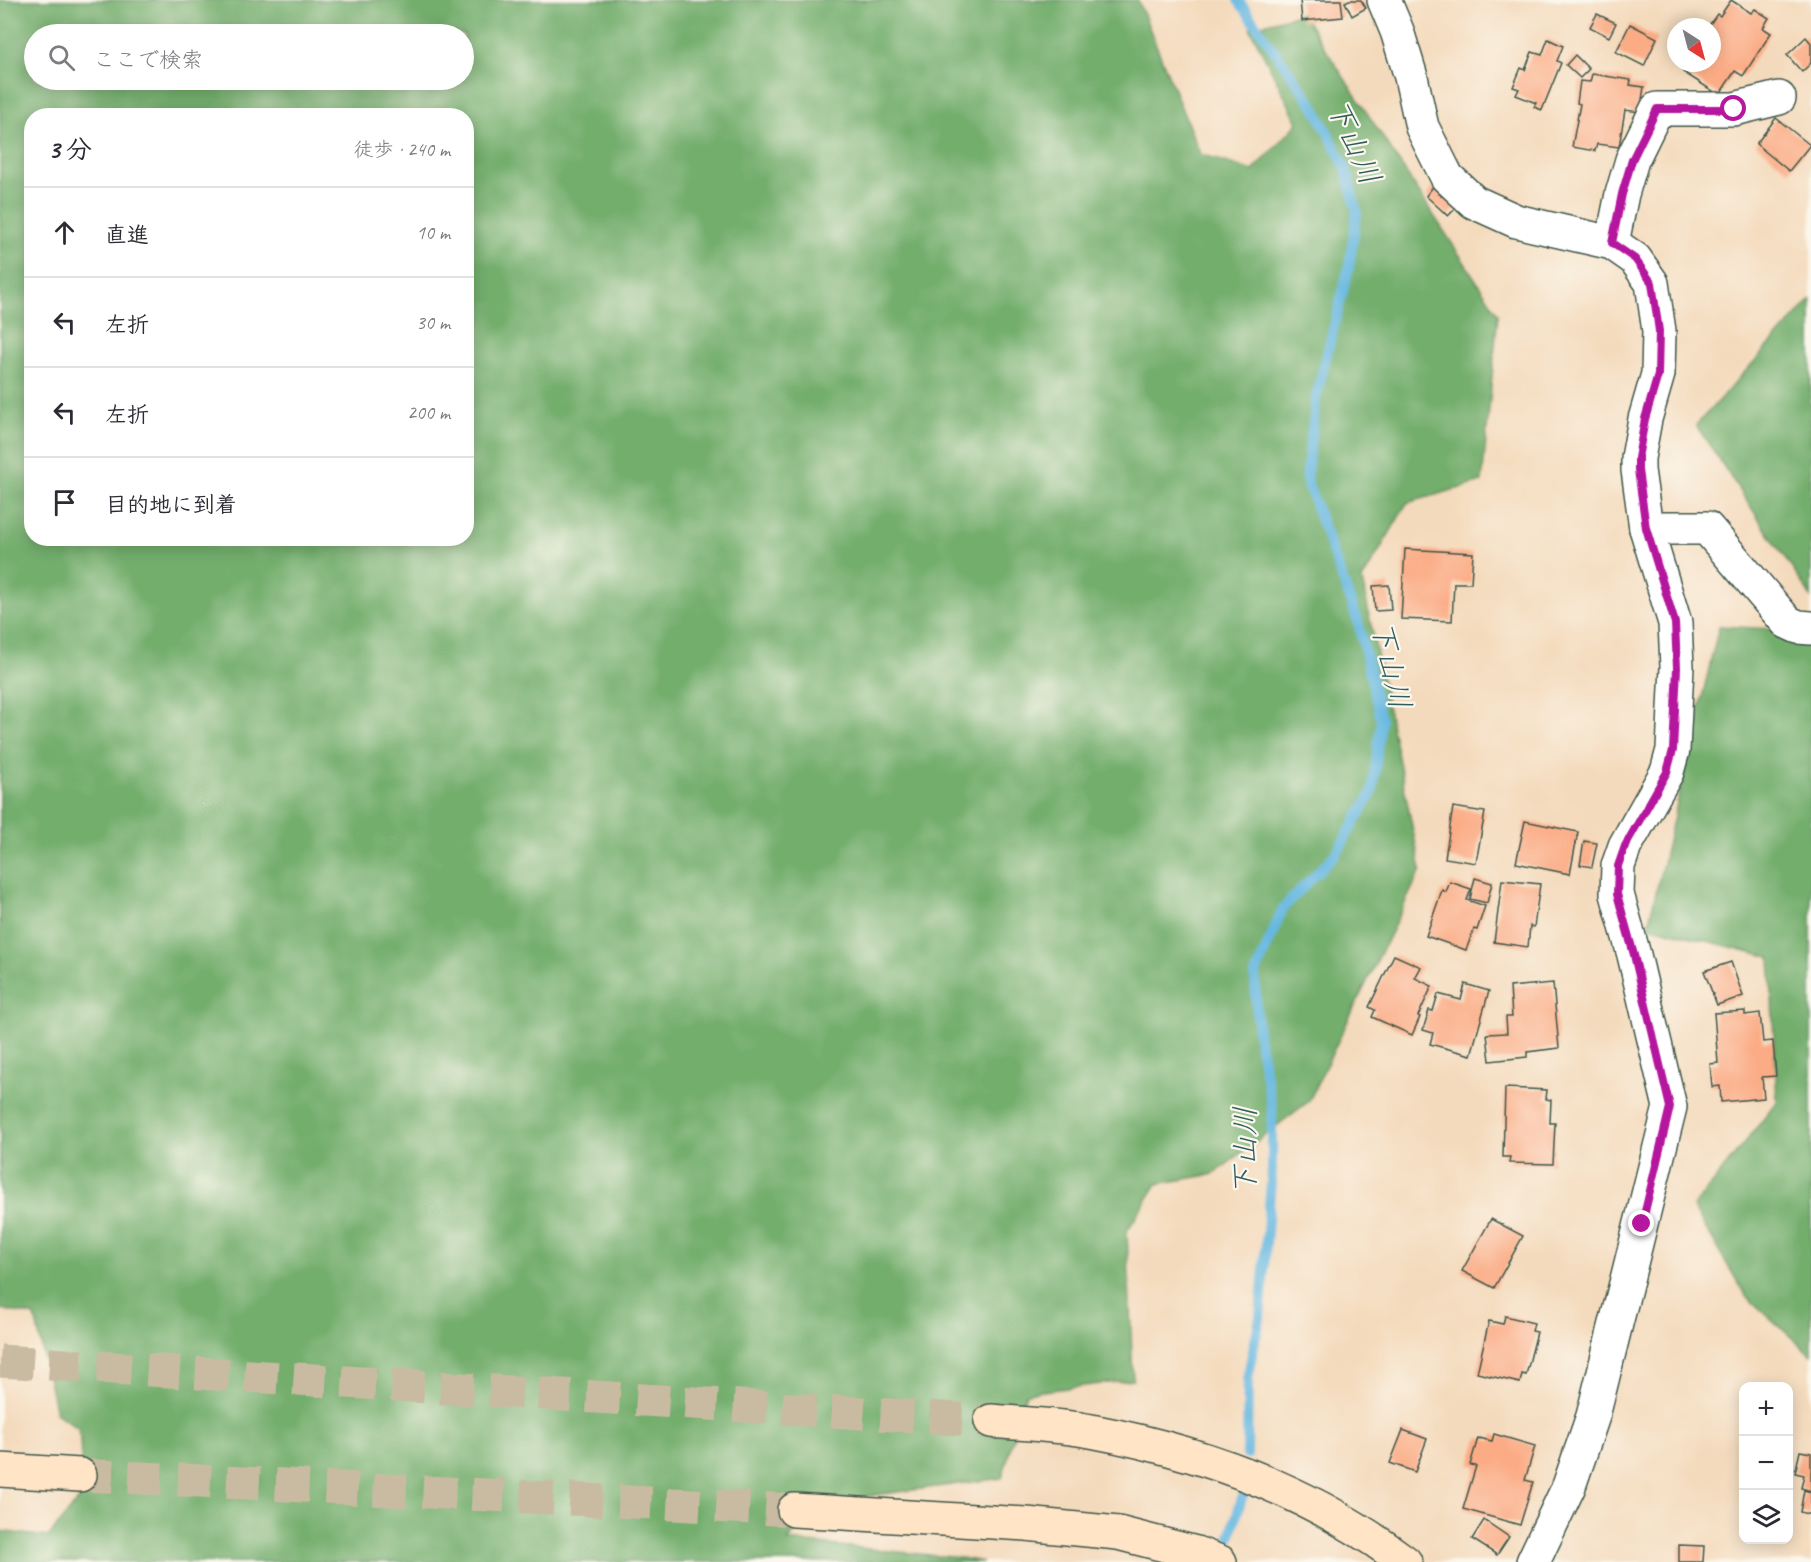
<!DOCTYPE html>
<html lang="ja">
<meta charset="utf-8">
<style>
body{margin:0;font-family:Caveat,"Klee One",sans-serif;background:#f2f2f3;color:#2b2b33}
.controls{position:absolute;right:18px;bottom:18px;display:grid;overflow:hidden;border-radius:12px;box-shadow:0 3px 15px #0003}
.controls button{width:54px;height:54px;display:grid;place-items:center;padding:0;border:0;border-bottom:2px solid #e1e1e2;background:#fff;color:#2b2b33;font:30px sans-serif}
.compass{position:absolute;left:1667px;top:18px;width:54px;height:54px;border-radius:50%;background:#fff;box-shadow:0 3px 15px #0003;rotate:144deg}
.stop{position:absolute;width:18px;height:18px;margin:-14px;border:4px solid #b5179e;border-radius:50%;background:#fff}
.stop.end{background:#b5179e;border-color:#fff;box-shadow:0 2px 6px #0008}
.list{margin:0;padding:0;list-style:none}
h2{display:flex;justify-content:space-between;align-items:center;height:78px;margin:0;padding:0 24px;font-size:26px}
h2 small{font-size:20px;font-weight:400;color:#7c7c81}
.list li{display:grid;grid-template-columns:39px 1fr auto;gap:18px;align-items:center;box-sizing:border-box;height:90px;padding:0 24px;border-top:2px solid #e1e1e2}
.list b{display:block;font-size:22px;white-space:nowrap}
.list em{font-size:20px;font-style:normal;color:#7c7c81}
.icon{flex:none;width:33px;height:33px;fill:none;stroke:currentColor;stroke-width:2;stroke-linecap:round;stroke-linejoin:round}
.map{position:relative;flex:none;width:1811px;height:1562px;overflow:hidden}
.search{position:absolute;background:#fff;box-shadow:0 3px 15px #0003;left:24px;top:24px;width:450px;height:66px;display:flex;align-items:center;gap:15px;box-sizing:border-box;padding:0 21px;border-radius:33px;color:#7c7c81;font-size:22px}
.panel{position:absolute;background:#fff;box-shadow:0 3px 15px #0003;left:24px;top:108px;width:450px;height:438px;border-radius:24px}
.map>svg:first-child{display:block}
.forest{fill:#73ae6d;stroke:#497650;stroke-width:1.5;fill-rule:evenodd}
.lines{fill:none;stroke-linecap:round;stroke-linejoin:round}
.stream{stroke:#66b8e1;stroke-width:10}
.building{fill:#fbac85}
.secondary-tunnel{stroke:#c9bba1;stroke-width:33;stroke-dasharray:33 16;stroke-linecap:butt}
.street-casing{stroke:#3f5548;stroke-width:36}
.secondary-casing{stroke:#3f5548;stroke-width:36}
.street{stroke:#fff;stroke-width:33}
.secondary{stroke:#ffe4c6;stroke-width:33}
.route{stroke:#b5179e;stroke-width:8}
.labels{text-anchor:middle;stroke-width:4.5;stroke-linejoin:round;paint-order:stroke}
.water-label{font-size:30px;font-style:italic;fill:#315c5f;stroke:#fbf7ec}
</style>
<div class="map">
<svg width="1811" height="1562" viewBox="0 0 1811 1562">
<rect width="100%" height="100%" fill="#fbf7ec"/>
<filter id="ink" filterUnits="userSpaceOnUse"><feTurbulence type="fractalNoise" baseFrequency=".0167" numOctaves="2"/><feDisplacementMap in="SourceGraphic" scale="12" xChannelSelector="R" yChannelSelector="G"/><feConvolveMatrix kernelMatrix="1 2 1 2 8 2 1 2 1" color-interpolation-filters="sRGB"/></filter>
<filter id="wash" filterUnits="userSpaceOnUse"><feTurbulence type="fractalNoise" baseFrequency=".008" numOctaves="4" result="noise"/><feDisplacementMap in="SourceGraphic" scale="24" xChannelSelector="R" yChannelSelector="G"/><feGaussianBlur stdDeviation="1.35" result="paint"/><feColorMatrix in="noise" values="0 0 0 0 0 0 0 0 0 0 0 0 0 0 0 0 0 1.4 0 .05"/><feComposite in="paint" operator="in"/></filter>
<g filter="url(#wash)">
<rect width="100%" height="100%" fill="#f4dabc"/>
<g class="forest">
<path d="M0,0h1138l62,154 53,17 45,-48 -48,-95 52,-15 196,301 -16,168 -75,21 -45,77 59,290 -112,231 -95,73 -57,10 -30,47 6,149 -107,13 -24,85 -178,24 -36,39 173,17 22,4h-983v-31l48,6 36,-44 -5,-64 -23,-16 -21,-97 -35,-7zM34,34h430v46h-430zM32,116h434v422h-434z"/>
<polygon points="1811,300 1811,597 1696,425"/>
<polygon points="1719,626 1811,631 1811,1355 1746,1296 1693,1207 1777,1102 1770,957 1648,926"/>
</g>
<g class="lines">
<g class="stream">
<polyline points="1238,0 1314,106 1346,168 1357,212 1349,267 1316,397 1306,479 1358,622 1381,721 1372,793 1337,852 1283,908 1255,975 1258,1036 1272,1108 1272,1169 1260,1318 1248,1374 1247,1455"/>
<polyline points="1228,1543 1246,1485"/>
</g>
</g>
<g id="blocks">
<g class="building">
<polygon points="1300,0 1341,0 1343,17 1302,21"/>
<polygon points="1349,0 1361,0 1366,8 1352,16 1345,2"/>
<polygon points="1731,0 1751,13 1755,9 1769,18 1763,28 1771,33 1743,76 1735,71 1719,95 1683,72 1689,63 1712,63 1712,27 1708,27 1717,14 1720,16"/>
<polygon points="1597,14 1616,23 1609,37 1590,27"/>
<polygon points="1630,24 1657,38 1644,66 1616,52"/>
<polygon points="1806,37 1811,43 1811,63 1802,72 1787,55"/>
<polygon points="1548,39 1563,46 1557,61 1561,63 1542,110 1534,107 1536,103 1516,95 1519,89 1513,87 1521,68 1525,70 1532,52 1542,55"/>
<polygon points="1575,55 1589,69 1580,78 1566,65"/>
<polygon points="1592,74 1631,80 1630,85 1644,87 1640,112 1625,110 1619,147 1597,144 1595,151 1572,147 1580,104 1577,103 1580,81 1590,82"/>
<polygon points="1776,118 1810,145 1789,171 1756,144"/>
<polygon points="1435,184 1458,206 1448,216 1426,196"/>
<polygon points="1405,549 1473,553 1471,583 1454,583 1452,621 1401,619"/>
<polygon points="1389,585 1391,610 1375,611 1373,586"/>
<polygon points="1453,807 1485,812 1476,863 1445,858"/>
<polygon points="1525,821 1578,832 1570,874 1516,863"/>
<polygon points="1584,841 1597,843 1592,867 1580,865"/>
<polygon points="1475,878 1492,883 1487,903 1470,899"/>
<polygon points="1502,880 1540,884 1534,927 1530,926 1528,947 1494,942"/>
<polygon points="1450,882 1471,889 1467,900 1485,906 1477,930 1474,929 1466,950 1426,936 1442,890 1446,892"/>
<polygon points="1394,955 1421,967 1415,978 1432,986 1418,1016 1420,1017 1412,1035 1372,1017 1375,1010 1369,1007"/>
<polygon points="1731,962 1743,996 1717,1005 1704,971"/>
<polygon points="1553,983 1559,1048 1527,1052 1527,1057 1490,1061 1487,1034 1507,1033 1506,1017 1512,1017 1510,987"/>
<polygon points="1465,984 1489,991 1471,1055 1430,1044 1433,1033 1423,1030 1429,1010 1433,1011 1438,994 1461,1000"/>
<polygon points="1745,1011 1745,1015 1760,1013 1763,1042 1773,1041 1776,1076 1762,1077 1764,1098 1721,1102 1720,1086 1712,1087 1710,1064 1718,1063 1714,1013"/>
<polygon points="1505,1088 1547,1090 1546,1099 1551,1100 1550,1123 1555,1123 1553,1164 1509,1163 1510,1157 1503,1157"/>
<polygon points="1491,1219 1523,1236 1494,1288 1462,1271"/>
<polygon points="1505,1316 1534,1323 1532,1331 1537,1332 1526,1375 1522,1374 1520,1383 1477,1373 1489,1321 1503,1324"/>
<polygon points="1403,1430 1427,1439 1415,1472 1390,1463"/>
<polygon points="1494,1434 1535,1446 1525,1480 1533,1482 1520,1525 1463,1509 1476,1466 1470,1465 1478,1438 1492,1441"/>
<polygon points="1800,1451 1811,1453 1811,1491 1801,1488 1804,1475 1795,1473"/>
<polygon points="1804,1490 1811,1492 1811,1515 1800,1512"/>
<polygon points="1484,1520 1509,1537 1497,1555 1472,1539"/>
<polygon points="1679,1545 1704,1546 1703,1562 1679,1562"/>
</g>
</g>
</g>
<g filter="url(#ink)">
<use href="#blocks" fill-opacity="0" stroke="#3f5548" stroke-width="1.5"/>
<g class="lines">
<g class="secondary-tunnel">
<polyline points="0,1361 991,1421"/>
<polyline points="80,1475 794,1510"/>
</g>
<defs>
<g id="street">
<polyline points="1384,0 1397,31 1411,77 1422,127 1447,177 1474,202 1516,221 1612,243 1635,259 1652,283 1659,331 1658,374 1645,419 1638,458 1638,470 1646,528 1675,623 1677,667 1673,750 1667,772 1625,846 1618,866 1617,894 1634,955 1670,1107 1593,1416 1569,1486 1533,1562"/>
<polyline points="1612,243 1622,194 1632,160 1657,109 1734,109 1779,98"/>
<polyline points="1646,528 1707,528 1787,622 1798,627 1811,628"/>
</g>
<g id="secondary">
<path d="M991,1421c33,3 68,4 100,10 112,21 223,62 314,131"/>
<polyline points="0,1470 80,1475"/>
<polyline points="794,1510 1026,1524 1118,1533 1196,1553 1220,1562"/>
</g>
</defs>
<use href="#street" class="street-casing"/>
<use href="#secondary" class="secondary-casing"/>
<use href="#street" class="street"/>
<use href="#secondary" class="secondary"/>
</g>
</g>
<g class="lines" filter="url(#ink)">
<polyline class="route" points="1642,1224 1670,1107 1634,955 1617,894 1618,866 1625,846 1667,772 1673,750 1677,668 1675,623 1646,528 1638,470 1638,458 1645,419 1658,375 1659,331 1652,283 1635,259 1612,243 1622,194 1632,160 1657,109 1734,109"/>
</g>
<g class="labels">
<g class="water-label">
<text transform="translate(1354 142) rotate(66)" y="10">下山川</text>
<text transform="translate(1391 665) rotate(77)" y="10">下山川</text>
<text transform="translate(1245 1151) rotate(-90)" y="10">下山川</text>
</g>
</g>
</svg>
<div class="controls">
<button>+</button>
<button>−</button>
<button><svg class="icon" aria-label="layers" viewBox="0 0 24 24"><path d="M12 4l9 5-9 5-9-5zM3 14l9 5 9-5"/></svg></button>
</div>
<svg class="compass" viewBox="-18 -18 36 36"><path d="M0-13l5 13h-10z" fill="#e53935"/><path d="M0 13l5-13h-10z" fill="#7c7c81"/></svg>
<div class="stop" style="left:1734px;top:109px"></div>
<div class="stop end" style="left:1642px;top:1224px"></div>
<div class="search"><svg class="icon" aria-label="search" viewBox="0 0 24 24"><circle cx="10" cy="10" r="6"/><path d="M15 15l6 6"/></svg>ここで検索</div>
<section class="panel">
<h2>3 分<small>徒歩 · 240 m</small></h2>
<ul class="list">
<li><svg class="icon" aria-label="ahead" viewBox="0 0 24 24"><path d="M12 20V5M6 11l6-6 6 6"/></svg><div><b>直進</b></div><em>10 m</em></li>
<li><svg class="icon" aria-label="left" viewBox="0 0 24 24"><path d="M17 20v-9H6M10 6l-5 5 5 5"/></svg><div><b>左折</b></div><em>30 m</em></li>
<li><svg class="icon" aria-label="left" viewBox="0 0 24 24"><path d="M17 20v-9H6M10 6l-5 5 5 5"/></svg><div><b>左折</b></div><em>200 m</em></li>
<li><svg class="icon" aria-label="arrive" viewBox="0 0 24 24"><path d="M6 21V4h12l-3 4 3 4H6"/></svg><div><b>目的地に到着</b></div></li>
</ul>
</section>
</div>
